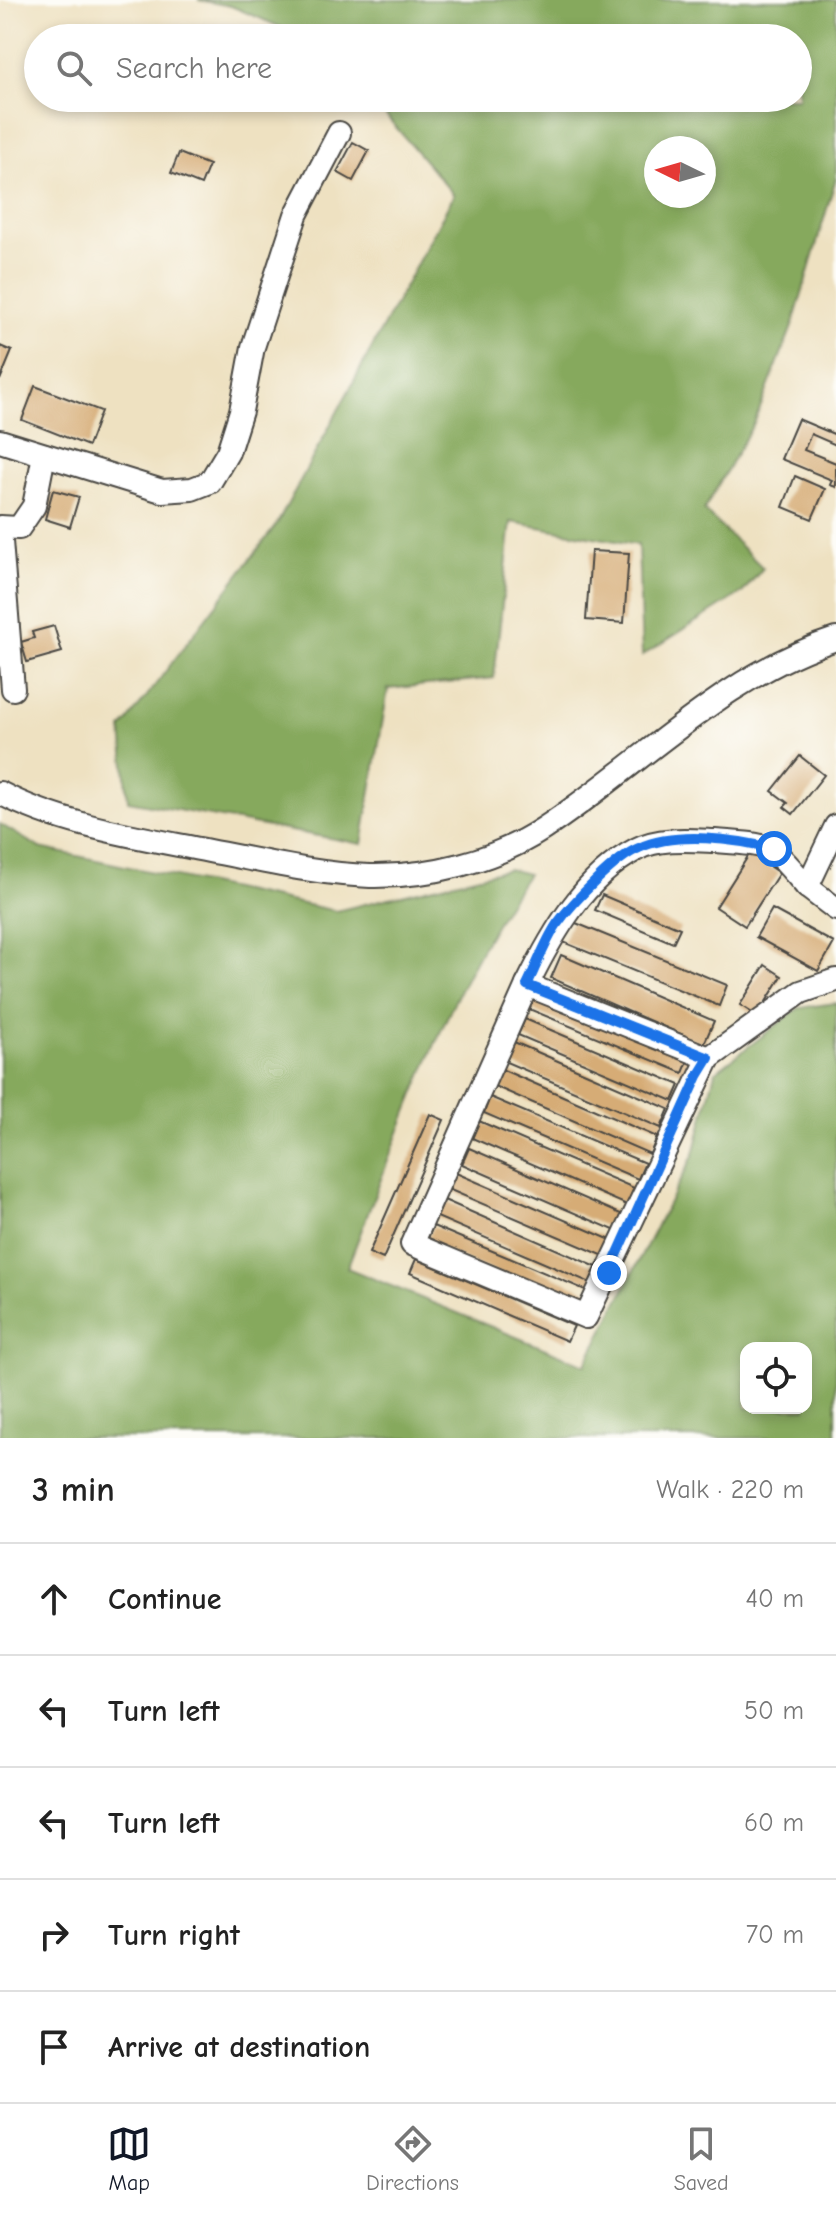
<!DOCTYPE html>
<meta charset="utf-8">
<style>
body{margin:0;font-family:"Comic Neue",sans-serif;background:#f6f6f6;color:#222}
.controls{position:absolute;right:24px;bottom:24px;display:grid;overflow:hidden;border-radius:16px;box-shadow:0 4px 12px #0003}
.controls button{width:72px;height:72px;display:grid;place-items:center;padding:0;border:0;border-bottom:2px solid #e0e0e0;background:#fff;color:#222;font:40px sans-serif}
.compass{position:absolute;left:644px;top:136px;width:72px;height:72px;border-radius:50%;background:#fff;box-shadow:0 4px 12px #0003;rotate:275deg}
.stop{position:absolute;width:24px;height:24px;margin:-18px;border:6px solid #1a73e8;border-radius:50%;background:#fff}
.stop.end{background:#1a73e8;border-color:#fff;box-shadow:0 2px 8px #0008}
.list{margin:0;padding:0;list-style:none}
h2{display:flex;justify-content:space-between;align-items:center;height:104px;margin:0;padding:0 32px;font-size:34px}
h2 small{font-size:26px;font-weight:400;color:#767676}
.list li{display:grid;grid-template-columns:52px 1fr auto;gap:24px;align-items:center;box-sizing:border-box;height:112px;padding:0 32px;border-top:2px solid #e0e0e0}
.list b{display:block;font-size:30px;white-space:nowrap}
.list em{font-size:26px;font-style:normal;color:#767676}
.icon{flex:none;width:44px;height:44px;fill:none;stroke:currentColor;stroke-width:2;stroke-linecap:round;stroke-linejoin:round}
.map{position:relative;flex:none;width:836px;height:1438px;overflow:hidden}
.search{position:absolute;background:#fff;box-shadow:0 4px 12px #0003;left:24px;right:24px;top:24px;height:88px;display:flex;align-items:center;gap:20px;box-sizing:border-box;padding:0 28px;border-radius:44px;color:#767676;font-size:30px}
.sheet{height:664px;background:#fff}
nav{display:flex;justify-content:space-around;align-items:center;box-sizing:border-box;height:112px;border-top:2px solid #e0e0e0;background:#fff;font-size:22px;color:#767676}
nav a{display:grid;justify-items:center;gap:4px}
nav .on{color:#111827}
.map>svg:first-child{display:block}
.forest{fill:#86a95d;stroke:#586a44;stroke-width:2;fill-rule:evenodd}
.building{fill:#d6ac76}
.lines{fill:none;stroke-linecap:round;stroke-linejoin:round}
.minor-casing{stroke:#484642;stroke-width:26}
.minor{stroke:#fff;stroke-width:22}
.route{stroke:#1a73e8;stroke-width:10}
</style>
<div class="map">
<svg width="836" height="1438" viewBox="0 0 836 1438">
<rect width="100%" height="100%" fill="#fdfcf7"/>
<filter id="ink" filterUnits="userSpaceOnUse"><feTurbulence type="fractalNoise" baseFrequency=".0125" numOctaves="2"/><feDisplacementMap in="SourceGraphic" scale="16" xChannelSelector="R" yChannelSelector="G"/><feConvolveMatrix kernelMatrix="1 2 1 2 8 2 1 2 1" color-interpolation-filters="sRGB"/></filter>
<filter id="wash" filterUnits="userSpaceOnUse"><feTurbulence type="fractalNoise" baseFrequency=".006" numOctaves="4" result="noise"/><feDisplacementMap in="SourceGraphic" scale="32" xChannelSelector="R" yChannelSelector="G"/><feGaussianBlur stdDeviation="1.8" result="paint"/><feColorMatrix in="noise" values="0 0 0 0 0 0 0 0 0 0 0 0 0 0 0 0 0 1.4 0 .05"/><feComposite in="paint" operator="in"/></filter>
<g filter="url(#wash)">
<rect width="100%" height="100%" fill="#eee1c1"/>
<g class="forest">
<path d="M198,0h638v178l-43,146 -38,97 -51,89 59,58 -20,24 -101,64 -4,-111 -127,-23 -17,156 -106,11 -26,155 -234,-43 -6,-72 155,-205 177,-329 -83,-97h427v-60h-492l-75,-32zM656,148h48v48h-48z"/>
<path d="M0,824l40,24 296,63 172,-42 20,5c-83,118 -129,261 -181,394l238,97 109,-211 21,-82 84,-64 37,-5v435h-836zM746,1348h60v60h-60z"/>
</g>
<g id="blocks">
<g class="building">
<polygon points="353,142 369,151 353,181 337,172"/>
<polygon points="179,153 209,165 201,185 171,173"/>
<polygon points="0,346 12,351 0,380"/>
<polygon points="35,386 101,411 88,446 22,420"/>
<polygon points="798,419 836,435 836,445 811,434 804,450 836,463 836,487 830,485 832,480 781,459"/>
<polygon points="795,476 825,489 812,519 783,507"/>
<polygon points="53,490 79,497 70,527 45,519"/>
<polygon points="591,551 629,553 624,623 586,620"/>
<polygon points="54,626 62,652 27,662 21,642 34,638 32,632"/>
<polygon points="800,756 824,775 793,814 784,807 788,803 772,791"/>
<polygon points="752,850 772,863 770,867 779,873 745,926 716,907"/>
<polygon points="602,895 680,928 673,943 595,910"/>
<polygon points="772,909 834,943 818,971 756,937"/>
<polygon points="571,921 727,985 719,1006 563,942"/>
<polygon points="561,955 714,1021 704,1044 551,978"/>
<polygon points="765,965 782,976 757,1016 740,1005"/>
<polygon points="536,992 690,1056 683,1073 529,1009"/>
<polygon points="525,1019 680,1085 673,1101 518,1035"/>
<polygon points="514,1042 669,1109 661,1128 506,1062"/>
<polygon points="501,1069 657,1137 650,1154 494,1086"/>
<polygon points="490,1097 645,1163 638,1179 484,1113"/>
<polygon points="430,1114 444,1120 383,1259 369,1253"/>
<polygon points="479,1121 634,1188 627,1205 472,1138"/>
<polygon points="469,1148 623,1215 616,1231 462,1164"/>
<polygon points="456,1173 611,1240 604,1256 448,1189"/>
<polygon points="444,1200 599,1268 593,1284 437,1217"/>
<polygon points="433,1226 588,1291 581,1308 426,1243"/>
<polygon points="416,1259 574,1326 567,1341 410,1273"/>
</g>
</g>
</g>
<g filter="url(#ink)">
<use href="#blocks" fill-opacity="0" stroke="#484642" stroke-width="2"/>
<g class="lines">
<defs>
<g id="minor">
<polyline points="0,441 162,491 192,489 210,482 228,452 241,411 253,347 296,215 339,133"/>
<polyline points="0,527 19,528 34,506 44,455"/>
<polyline points="0,529 13,689"/>
<path d="M0,793c63,33 139,44 209,58 53,10 107,23 161,25 59,1 124,-15 173,-47 96,-63 182,-155 293,-190"/>
<polyline points="836,826 807,887 836,909"/>
<polyline points="527,985 412,1244 586,1317 709,1058 801,992 836,980"/>
<path d="M709,1058l-182,-73c25,-51 57,-108 110,-136 22,-12 54,-9 78,-8 58,4 54,2 92,46"/>
</g>
</defs>
<use href="#minor" class="minor-casing"/>
<use href="#minor" class="minor"/>
</g>
</g>
<g class="lines" filter="url(#ink)">
<path class="route" d="M609,1273l89,-197 11,-18 -182,-73c10,-20 18,-43 30,-61 15,-21 59,-67 82,-76 37,-17 97,-9 135,1"/>
</g>
</svg>
<div class="controls">
<button><svg class="icon" aria-label="locate" viewBox="0 0 24 24"><circle cx="12" cy="12" r="6"/><path d="M12 2v4M12 18v4M2 12h4M18 12h4"/></svg></button>
</div>
<svg class="compass" viewBox="-18 -18 36 36"><path d="M0-13l5 13h-10z" fill="#e53935"/><path d="M0 13l5-13h-10z" fill="#767676"/></svg>
<div class="stop" style="left:774px;top:849px"></div>
<div class="stop end" style="left:609px;top:1273px"></div>
<div class="search"><svg class="icon" aria-label="search" viewBox="0 0 24 24"><circle cx="10" cy="10" r="6"/><path d="M15 15l6 6"/></svg>Search here</div>
</div>
<section class="sheet">
<h2>3 min<small>Walk · 220 m</small></h2>
<ul class="list">
<li><svg class="icon" aria-label="ahead" viewBox="0 0 24 24"><path d="M12 20V5M6 11l6-6 6 6"/></svg><div><b>Continue</b></div><em>40 m</em></li>
<li><svg class="icon" aria-label="left" viewBox="0 0 24 24"><path d="M17 20v-9H6M10 6l-5 5 5 5"/></svg><div><b>Turn left</b></div><em>50 m</em></li>
<li><svg class="icon" aria-label="left" viewBox="0 0 24 24"><path d="M17 20v-9H6M10 6l-5 5 5 5"/></svg><div><b>Turn left</b></div><em>60 m</em></li>
<li><svg class="icon" aria-label="right" viewBox="0 0 24 24"><path d="M7 20v-9h11M14 6l5 5-5 5"/></svg><div><b>Turn right</b></div><em>70 m</em></li>
<li><svg class="icon" aria-label="arrive" viewBox="0 0 24 24"><path d="M6 21V4h12l-3 4 3 4H6"/></svg><div><b>Arrive at destination</b></div></li>
</ul>
</section>
<nav>
<a class="on"><svg class="icon" aria-label="map" viewBox="0 0 24 24"><path d="M3 6l6-2 6 2 6-2v14l-6 2-6-2-6 2zM9 4v14M15 6v14"/></svg>Map</a>
<a><svg class="icon" aria-label="directions" viewBox="0 0 24 24"><path d="M12 3l9 9-9 9-9-9zM9 14v-3h6M13 9l2 2-2 2"/></svg>Directions</a>
<a><svg class="icon" aria-label="saved" viewBox="0 0 24 24"><path d="M7 4h10v16l-5-4-5 4z"/></svg>Saved</a>
</nav>
